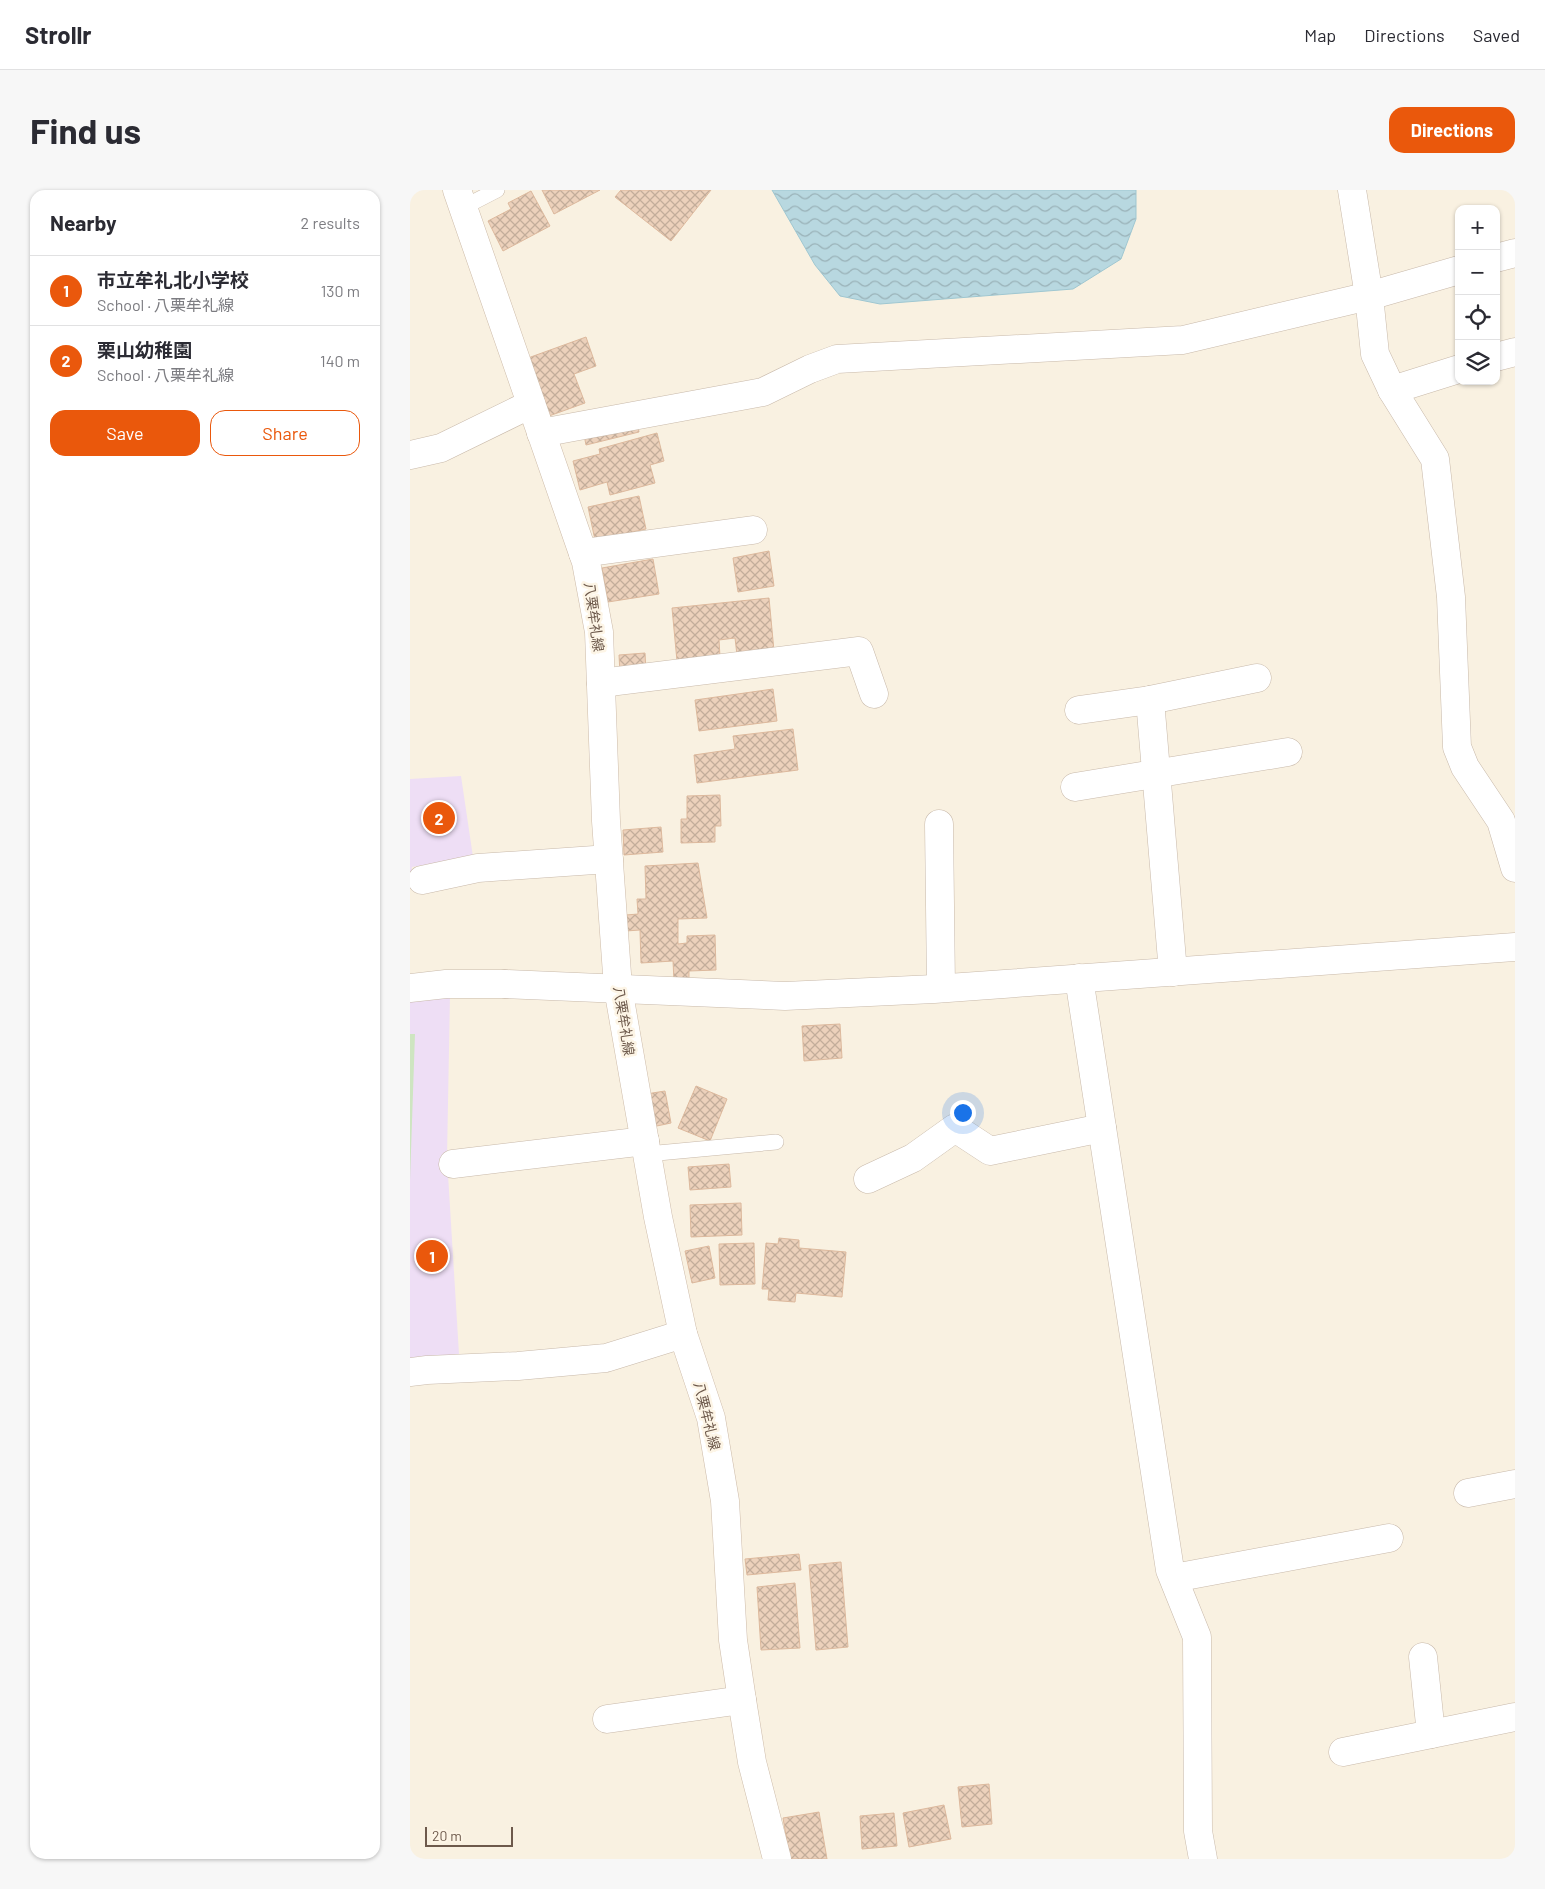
<!DOCTYPE html>
<meta charset="utf-8">
<style>
body{margin:0;font-family:Barlow,"Noto Sans JP",sans-serif;background:#f7f7f7;color:#2b2b33}
.controls{position:absolute;right:15px;top:15px;display:grid;overflow:hidden;border-radius:10px;box-shadow:0 1px 4px #0004}
.controls button{width:45px;height:45px;display:grid;place-items:center;padding:0;border:0;border-bottom:1px solid #e1e1e2;background:#fff;color:#2b2b33;font:25px sans-serif}
.scale{position:absolute;left:15px;bottom:12px;width:88px;box-sizing:border-box;padding-left:5px;border:2px solid #6d594b;border-top:0;font-size:14px;line-height:18px;white-space:nowrap;color:#6d594b;-webkit-text-stroke:4px #fdf5e6;paint-order:stroke}
.you{position:absolute;left:552px;top:922px;width:18px;height:18px;margin:-12px;border:4px solid #fff;border-radius:50%;background:#1a73e8;box-shadow:0 0 0 8px #1a73e833}
.badge{display:grid;place-items:center;width:32px;height:32px;border-radius:50%;background:#ea580c;color:#fff;font-size:16px;font-weight:700}
.pin{position:absolute;translate:-50% -50%;border:2px solid #fff;box-shadow:0 1px 5px #0006}
.list{margin:0;padding:0;list-style:none}
h2{display:flex;justify-content:space-between;align-items:center;height:65px;margin:0;padding:0 20px;font-size:21px}
h2 small{font-size:16px;font-weight:400;color:#7c7c81}
.list li{display:grid;grid-template-columns:32px 1fr auto;gap:15px;align-items:center;box-sizing:border-box;height:70px;padding:0 20px;border-top:1px solid #e1e1e2}
.list b{display:block;font-size:19px;white-space:nowrap}
.list p{margin:0;font-size:16px;white-space:nowrap;color:#7c7c81}
.list em{font-size:16px;font-style:normal;color:#7c7c81}
.actions{display:flex;gap:10px;padding:15px 20px}
.actions a{flex:1;padding:11px 0;border:1px solid #ea580c;border-radius:15px;text-align:center;font-size:18px;color:#ea580c}
.actions .main{background:#ea580c;color:#fff}
.icon{flex:none;width:28px;height:28px;fill:none;stroke:currentColor;stroke-width:2;stroke-linecap:round;stroke-linejoin:round}
.map{position:relative;flex:none;width:1105px;height:1669px;overflow:hidden;border-radius:15px}
header{display:flex;align-items:center;gap:30px;box-sizing:border-box;height:70px;padding:0 25px;background:#fff;border-bottom:1px solid #e1e1e2}
header strong{font-size:24px}
nav{display:flex;gap:28px;margin-inline-start:auto;font-size:18px}
.intro{display:flex;align-items:center;justify-content:space-between;box-sizing:border-box;height:120px;padding:0 30px}
h1{margin:0;font-size:35px}
.button{padding:12px 22px;border-radius:15px;background:#ea580c;color:#fff;font-size:18px;font-weight:700}
main{display:flex;gap:30px;padding:0 30px}
aside{flex:1;background:#fff;border-radius:15px;box-shadow:0 1px 4px #0004}
.map>svg:first-child{display:block}
.education{fill:#eedef5}
.pitch{fill:#cee5c1}
.water{fill:url(#water-waves);stroke:#9fc7d1}
.building{fill:url(#building-cross-hatch);stroke:#ddb99d}
.lines{fill:none;stroke-linecap:round;stroke-linejoin:round}
.service-casing{stroke:#c8b9aa;stroke-width:16}
.minor-casing{stroke:#c8b9aa;stroke-width:29}
.tertiary-casing{stroke:#c8b9aa;stroke-width:29}
.secondary-casing{stroke:#cdbba9;stroke-width:29}
.service{stroke:#fff;stroke-width:15}
.minor{stroke:#fff;stroke-width:28}
.tertiary{stroke:#fff;stroke-width:28}
.secondary{stroke:#fff;stroke-width:28}
.labels{text-anchor:middle;stroke-width:5;stroke-linejoin:round;paint-order:stroke}
.street-label{font-size:14px;fill:#6d594b;stroke:#fdf5e6}
</style>
<header>
<strong>Strollr</strong>
<nav><a>Map</a><a>Directions</a><a>Saved</a></nav>
</header>
<div class="intro"><h1>Find us</h1><a class="button">Directions</a></div>
<main>
<aside>
<h2>Nearby<small>2 results</small></h2>
<ul class="list">
<li><span class="badge">1</span><div><b>市立牟礼北小学校</b><p>School · 八栗牟礼線</p></div><em>130 m</em></li>
<li><span class="badge">2</span><div><b>栗山幼稚園</b><p>School · 八栗牟礼線</p></div><em>140 m</em></li>
</ul>
<div class="actions"><a class="main">Save</a><a>Share</a></div>
</aside>
<div class="map">
<svg width="1105" height="1669" viewBox="0 0 1105 1669">
<defs>
<pattern id="water-waves" width="16" height="10" patternUnits="userSpaceOnUse" patternTransform="scale(1.25)"><rect width="16" height="10" fill="#b8d8e0"/><path d="M0 5q4-4 8 0t8 0" fill="none" stroke="#9ab2b8"/></pattern>
<pattern id="building-cross-hatch" width="8" height="8" patternUnits="userSpaceOnUse" patternTransform="scale(1.25)"><rect width="8" height="8" fill="#ecd1bb"/><path d="M0 0l8 8M0 8l8-8" fill="none" stroke="#c3ad9a"/></pattern>
</defs>
<rect width="100%" height="100%" fill="#f9f1e1"/>
<g class="education">
<polygon points="51,586 63,667 2,677 0,700 0,589"/>
<polygon points="40,805 37,968 49,1164 0,1172 0,811"/>
</g>
<polygon class="pitch" points="0,844 5,844 0,990"/>
<polygon class="water" points="362,0 726,0 726,29 711,69 663,99 470,114 430,106 405,75"/>
<g class="building">
<polygon points="132,0 190,0 144,24"/>
<polygon points="211,0 301,0 261,51 205,7"/>
<polygon points="121,1 140,36 93,61 78,31 101,19 98,13"/>
<polygon points="176,147 186,176 164,184 175,213 139,226 118,168"/>
<polygon points="226,227 229,242 176,255 173,240"/>
<polygon points="247,243 254,271 240,275 245,293 200,305 197,292 170,300 163,271 190,264 189,259"/>
<polygon points="229,306 236,339 185,350 178,317"/>
<polygon points="359,361 364,396 328,402 323,368"/>
<polygon points="243,369 249,404 198,412 192,378"/>
<polygon points="359,408 364,461 327,465 325,448 309,450 310,467 267,471 262,418"/>
<polygon points="235,463 236,481 210,483 209,465"/>
<polygon points="363,499 367,531 289,541 285,510"/>
<polygon points="383,539 388,580 287,593 284,565 325,559 323,546"/>
<polygon points="310,605 311,636 305,636 305,652 271,653 271,629 277,629 277,606"/>
<polygon points="251,637 253,662 214,665 213,640"/>
<polygon points="288,673 297,728 268,729 268,754 277,753 277,746 305,745 306,780 279,781 279,790 264,791 263,771 231,773 230,740 216,741 216,725 228,724 227,709 236,709 235,676"/>
<polygon points="430,834 432,868 394,871 392,836"/>
<polygon points="286,896 317,909 300,951 268,938"/>
<polygon points="255,901 261,933 242,937 236,904"/>
<polygon points="319,974 321,997 280,1000 278,977"/>
<polygon points="331,1013 332,1045 281,1047 280,1015"/>
<polygon points="369,1048 389,1050 389,1058 436,1062 432,1107 386,1103 385,1112 358,1110 359,1099 352,1099 356,1053 368,1054"/>
<polygon points="344,1053 345,1094 310,1095 309,1054"/>
<polygon points="299,1056 305,1088 282,1093 275,1061"/>
<polygon points="389,1364 391,1380 337,1385 335,1369"/>
<polygon points="431,1372 438,1457 406,1460 399,1375"/>
<polygon points="385,1393 390,1458 351,1460 347,1397"/>
<polygon points="579,1594 582,1634 552,1637 548,1597"/>
<polygon points="534,1615 541,1649 499,1657 493,1623"/>
<polygon points="409,1622 417,1669 380,1669 373,1628"/>
<polygon points="484,1623 487,1656 452,1659 450,1626"/>
</g>
<g class="lines">
<defs>
<g id="service">
<polyline points="54,17 87,0"/>
<polyline points="237,964 366,952"/>
</g>
<g id="minor">
<polyline points="942,0 959,106 965,164 982,200 1025,269 1041,407 1047,557 1055,577 1091,631 1105,678"/>
<polyline points="1086,68 1105,63"/>
<polyline points="1086,167 1105,162"/>
<polyline points="982,200 1049,179"/>
<polyline points="131,243 353,202 400,179 427,169 773,150 959,106 1049,80"/>
<polyline points="0,265 31,258 121,214"/>
<polyline points="173,363 343,340"/>
<polyline points="191,493 449,461 464,504"/>
<polyline points="740,510 763,782"/>
<polyline points="669,520 740,510 847,488"/>
<polyline points="665,597 878,562"/>
<polyline points="529,634 531,798"/>
<polyline points="12,690 68,678 199,669"/>
<polyline points="669,788 760,1380 787,1447 788,1641 793,1669"/>
<polyline points="0,798 36,794 95,794"/>
<polyline points="43,974 235,951"/>
<polyline points="458,989 503,968 545,938 580,961 692,938"/>
<polyline points="0,1182 17,1180 108,1176 196,1168 273,1144"/>
<polyline points="1058,1303 1105,1294"/>
<polyline points="764,1388 979,1348"/>
<polyline points="1013,1467 1021,1544"/>
<polyline points="197,1529 332,1510"/>
<polyline points="933,1562 1105,1527"/>
</g>
<polyline id="tertiary" points="95,794 375,806 524,799 1105,757"/>
<polyline id="secondary" points="47,0 176,372 189,442 196,631 208,798 248,1027 273,1144 301,1228 315,1311 323,1450 332,1510 342,1572 367,1669"/>
</defs>
<use href="#service" class="service-casing"/>
<use href="#minor" class="minor-casing"/>
<use href="#tertiary" class="tertiary-casing"/>
<use href="#secondary" class="secondary-casing"/>
<use href="#service" class="service"/>
<use href="#minor" class="minor"/>
<use href="#tertiary" class="tertiary"/>
<use href="#secondary" class="secondary"/>
</g>
<g class="labels">
<g class="street-label">
<text transform="translate(184 427) rotate(82)" y="5">八栗牟礼線</text>
<text transform="translate(214 831) rotate(81)" y="5">八栗牟礼線</text>
<text transform="translate(297 1226) rotate(76)" y="5">八栗牟礼線</text>
</g>
</g>
</svg>
<div class="controls">
<button>+</button>
<button>−</button>
<button><svg class="icon" aria-label="locate" viewBox="0 0 24 24"><circle cx="12" cy="12" r="6"/><path d="M12 2v4M12 18v4M2 12h4M18 12h4"/></svg></button>
<button><svg class="icon" aria-label="layers" viewBox="0 0 24 24"><path d="M12 4l9 5-9 5-9-5zM3 14l9 5 9-5"/></svg></button>
</div>
<div class="scale">20 m</div>
<div class="you"></div>
<div class="pin badge" style="left:22px;top:1066px">1</div>
<div class="pin badge" style="left:29px;top:628px">2</div>
</div>
</main>
